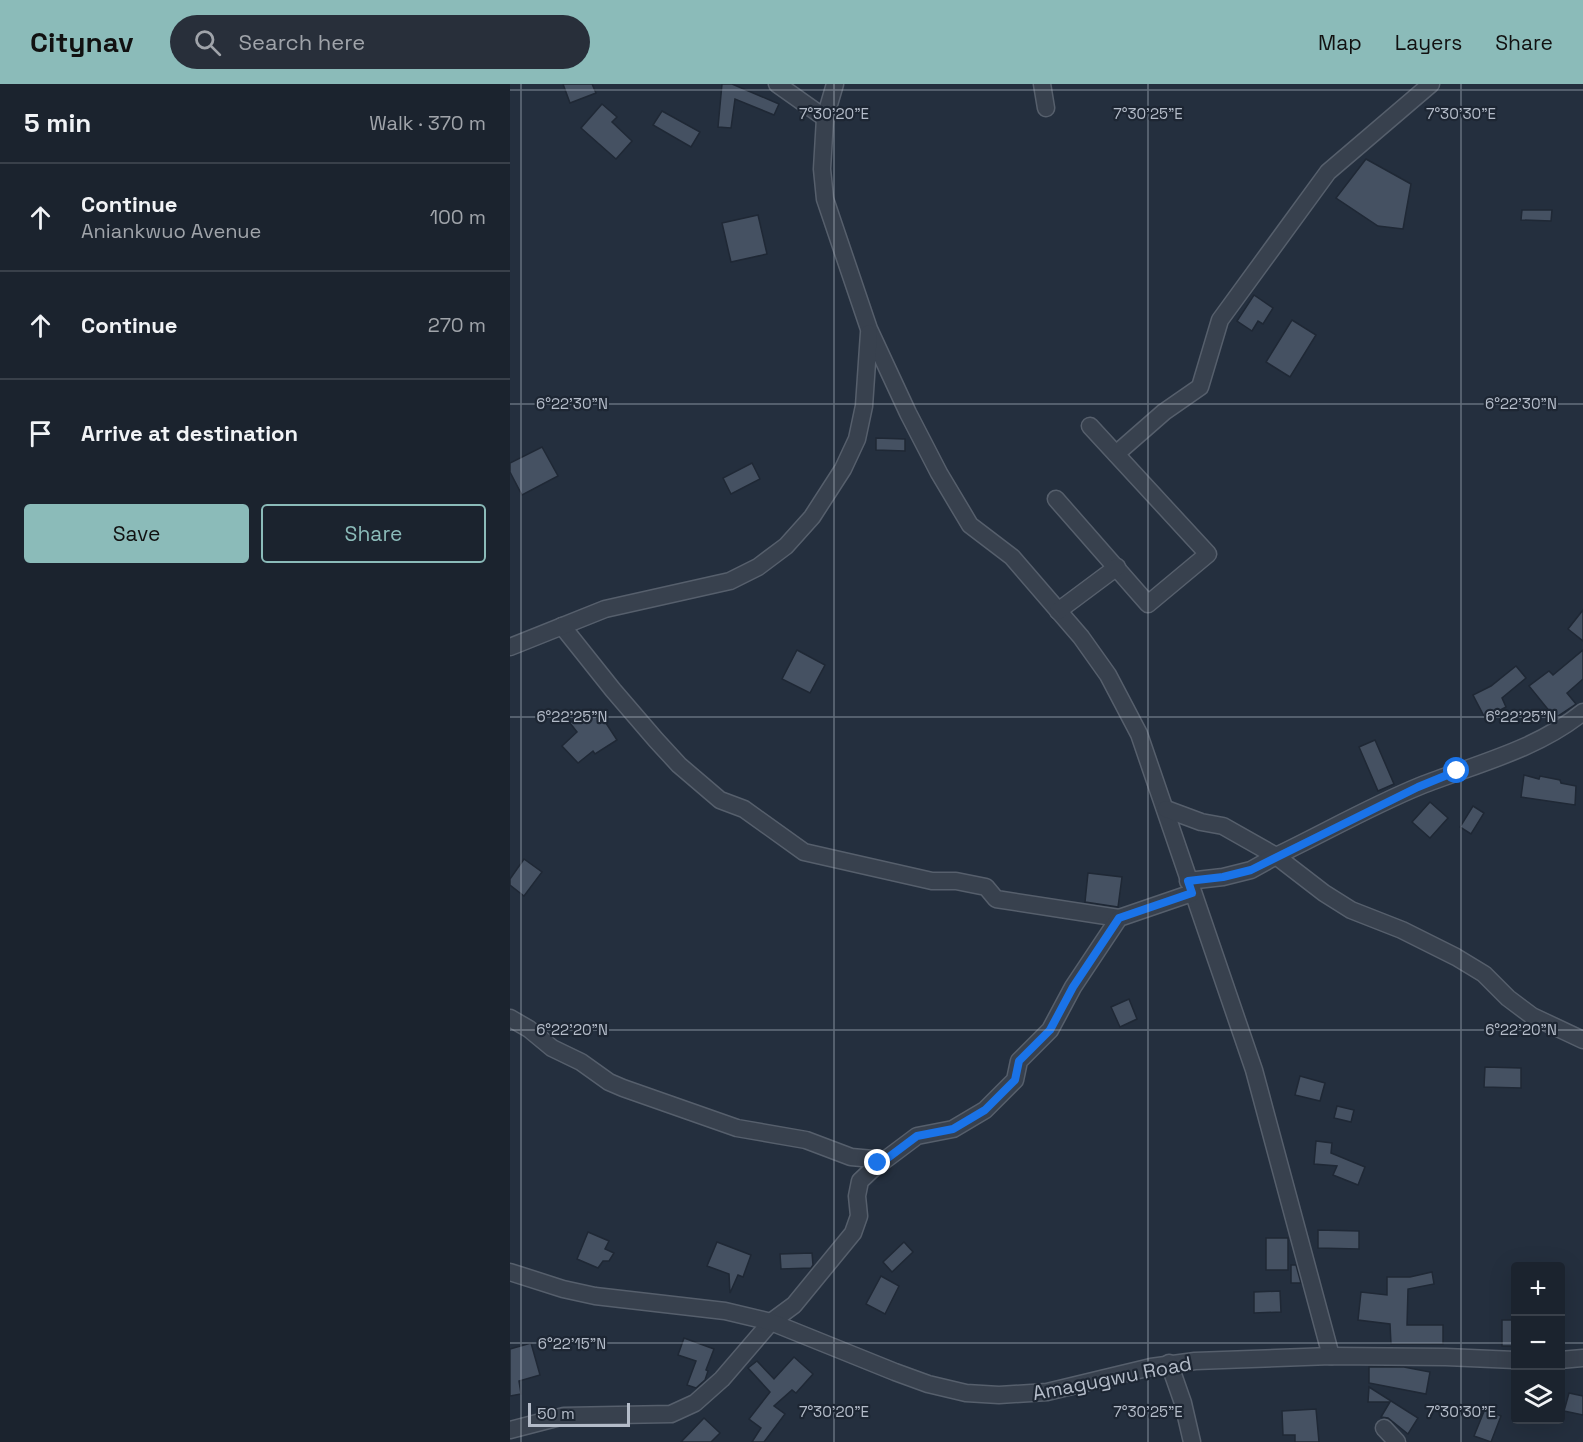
<!DOCTYPE html>
<meta charset="utf-8">
<style>
body{margin:0;font-family:"Space Grotesk",sans-serif;background:#282f3a;color:#f1f3f6}
.controls{position:absolute;right:18px;bottom:18px;display:grid;overflow:hidden;border-radius:6px;box-shadow:0 6px 24px #0002}
.controls button{width:54px;height:54px;display:grid;place-items:center;padding:0;border:0;border-bottom:2px solid #39404a;background:#1b232e;color:#f1f3f6;font:30px sans-serif}
.scale{position:absolute;left:18px;bottom:15px;width:102px;box-sizing:border-box;padding-left:6px;border:3px solid #b4bcc9;border-top:0;font-size:16px;line-height:21px;white-space:nowrap;color:#b4bcc9;-webkit-text-stroke:4px #1d2633;paint-order:stroke}
.stop{position:absolute;width:18px;height:18px;margin:-14px;border:4px solid #1a73e8;border-radius:50%;background:#fff}
.stop.end{background:#1a73e8;border-color:#fff;box-shadow:0 2px 6px #0008}
.list{margin:0;padding:0;list-style:none}
h2{display:flex;justify-content:space-between;align-items:center;height:78px;margin:0;padding:0 24px;font-size:26px}
h2 small{font-size:20px;font-weight:400;color:#a0a4aa}
.list li{display:grid;grid-template-columns:39px 1fr auto;gap:18px;align-items:center;box-sizing:border-box;height:108px;padding:0 24px;border-top:2px solid #39404a}
.list b{display:block;font-size:22px;white-space:nowrap}
.list p{margin:0;font-size:20px;white-space:nowrap;color:#a0a4aa}
.list em{font-size:20px;font-style:normal;color:#a0a4aa}
.actions{display:flex;gap:12px;padding:18px 24px}
.actions a{flex:1;padding:14px 0;border:2px solid #8bbbb9;border-radius:6px;text-align:center;font-size:21px;color:#8bbbb9}
.actions .main{background:#8bbbb9;color:#111}
.icon{flex:none;width:33px;height:33px;fill:none;stroke:currentColor;stroke-width:2;stroke-linecap:round;stroke-linejoin:round}
.map{position:relative;flex:none;width:1073px;height:1358px;overflow:hidden}
header{display:flex;align-items:center;gap:36px;box-sizing:border-box;height:84px;padding:0 30px;background:#8bbbb9;color:#111}
header strong{font-size:28px}
nav{display:flex;gap:33px;margin-inline-start:auto;font-size:21px}
.search{width:420px;height:54px;background:#282f3a;display:flex;align-items:center;gap:15px;box-sizing:border-box;padding:0 21px;border-radius:33px;color:#a0a4aa;font-size:22px}
main{display:flex}
aside{flex:1;background:#1b232e}
.map>svg:first-child{display:block}
.building{fill:#455162;stroke:#1f2835;stroke-width:1.5}
.lines{fill:none;stroke-linecap:round;stroke-linejoin:round}
.minor-casing{stroke:#565f6c;stroke-width:19}
.minor{stroke:#38414e;stroke-width:16}
.route{stroke:#1a73e8;stroke-width:8}
.ticks{fill:none;stroke:#b4bcc9;stroke-width:1.5;stroke-opacity:0.45}
.labels{text-anchor:middle;stroke-width:4.5;stroke-linejoin:round;paint-order:stroke}
.street-label{font-size:20px;fill:#b4bcc9;stroke:#1d2633}
.ticks-label{font-size:15px;text-anchor:middle;fill:#b4bcc9;stroke:#1d2633;stroke-width:4.5;stroke-linejoin:round;paint-order:stroke}
</style>
<header>
<strong>Citynav</strong>
<div class="search"><svg class="icon" aria-label="search" viewBox="0 0 24 24"><circle cx="10" cy="10" r="6"/><path d="M15 15l6 6"/></svg>Search here</div>
<nav><a>Map</a><a>Layers</a><a>Share</a></nav>
</header>
<main>
<aside>
<h2>5 min<small>Walk · 370 m</small></h2>
<ul class="list">
<li><svg class="icon" aria-label="ahead" viewBox="0 0 24 24"><path d="M12 20V5M6 11l6-6 6 6"/></svg><div><b>Continue</b><p>Aniankwuo Avenue</p></div><em>100 m</em></li>
<li><svg class="icon" aria-label="ahead" viewBox="0 0 24 24"><path d="M12 20V5M6 11l6-6 6 6"/></svg><div><b>Continue</b></div><em>270 m</em></li>
<li><svg class="icon" aria-label="arrive" viewBox="0 0 24 24"><path d="M6 21V4h12l-3 4 3 4H6"/></svg><div><b>Arrive at destination</b></div></li>
</ul>
<div class="actions"><a class="main">Save</a><a>Share</a></div>
</aside>
<div class="map">
<svg width="1073" height="1358" viewBox="0 0 1073 1358">
<rect width="100%" height="100%" fill="#242f3e"/>
<g class="building">
<polygon points="53,0 82,0 86,9 60,19"/>
<polygon points="212,0 222,0 269,20 264,31 225,15 221,44 208,43"/>
<polygon points="92,20 107,33 102,38 122,57 106,75 71,44"/>
<polygon points="152,27 190,48 181,63 143,41"/>
<polygon points="856,75 901,100 893,145 868,142 826,114"/>
<polygon points="1012,126 1042,126 1041,137 1011,136"/>
<polygon points="248,131 257,170 221,178 212,139"/>
<polygon points="744,211 763,224 753,240 748,237 742,247 727,237"/>
<polygon points="782,236 806,251 780,293 756,278"/>
<polygon points="366,354 395,355 395,367 366,366"/>
<polygon points="32,363 48,392 12,411 0,388 0,379"/>
<polygon points="242,379 250,395 221,410 213,394"/>
<polygon points="1073,526 1073,557 1058,545"/>
<polygon points="287,566 315,581 300,609 272,595"/>
<polygon points="1073,566 1073,595 1057,609 1066,620 1045,634 1019,602 1039,587 1043,591"/>
<polygon points="1006,582 1016,594 992,614 996,623 975,634 963,611 981,602"/>
<polygon points="81,625 90,638 94,636 107,656 85,670 83,667 68,679 52,662 67,648 60,639"/>
<polygon points="865,656 884,700 868,707 849,663"/>
<polygon points="1014,691 1029,695 1030,692 1050,696 1051,699 1066,702 1065,721 1011,713"/>
<polygon points="920,718 938,734 920,754 902,738"/>
<polygon points="963,722 974,729 961,750 950,743"/>
<polygon points="14,775 32,788 14,812 0,801 0,795"/>
<polygon points="578,789 612,793 608,823 575,818"/>
<polygon points="619,915 627,935 610,943 601,923"/>
<polygon points="975,983 1011,984 1011,1004 974,1003"/>
<polygon points="790,992 815,999 810,1017 785,1011"/>
<polygon points="827,1022 844,1026 841,1038 824,1034"/>
<polygon points="806,1057 822,1059 821,1069 855,1083 848,1101 823,1091 827,1082 804,1080"/>
<polygon points="808,1146 849,1147 849,1165 808,1164"/>
<polygon points="78,1148 99,1157 95,1165 104,1169 99,1177 93,1177 88,1184 67,1175"/>
<rect x="756" y="1154" width="22" height="32"/>
<polygon points="207,1158 241,1171 233,1193 228,1191 220,1209 219,1190 197,1182"/>
<polygon points="394,1158 403,1168 382,1188 373,1178"/>
<polygon points="302,1169 303,1181 301,1184 271,1185 270,1170"/>
<polygon points="781,1181 786,1181 791,1199 781,1199"/>
<polygon points="922,1188 924,1200 898,1205 897,1241 933,1241 933,1260 881,1260 880,1240 848,1236 851,1208 877,1211 877,1193 900,1193"/>
<polygon points="371,1192 389,1202 375,1230 356,1220"/>
<polygon points="770,1207 771,1228 744,1229 744,1208"/>
<rect x="992" y="1236" width="13" height="26"/>
<polygon points="174,1254 204,1265 196,1286 198,1287 195,1296 186,1304 177,1301 186,1277 168,1271"/>
<polygon points="21,1259 30,1291 9,1297 11,1310 0,1312 0,1265"/>
<polygon points="284,1273 303,1290 286,1309 282,1306 264,1322 275,1330 254,1358 242,1358 251,1344 239,1335 260,1308 238,1284 247,1277 264,1295"/>
<polygon points="859,1283 894,1283 920,1288 916,1310 859,1299"/>
<polygon points="859,1303 908,1334 898,1350 878,1334 871,1333 880,1318 858,1318"/>
<polygon points="1059,1309 1073,1312 1073,1331 1054,1327"/>
<polygon points="806,1325 809,1358 785,1358 785,1351 773,1351 772,1327"/>
<polygon points="975,1325 991,1332 981,1358 964,1352"/>
<polygon points="194,1334 210,1349 201,1358 171,1358"/>
</g>
<g class="lines">
<defs>
<g id="minor">
<polyline points="267,0 315,34"/>
<polyline points="325,0 315,34 312,85 315,115 359,245 398,329 429,389 460,441 502,473 571,553 598,591 629,650 744,986 821,1272"/>
<polyline points="532,0 536,24"/>
<polyline points="606,370 654,328 690,303 710,236 818,88 921,0"/>
<polyline points="546,415 638,520 698,470 580,342"/>
<polyline points="548,527 607,483"/>
<polyline points="52,542 103,606 146,656 169,681 210,716 234,725 294,768 422,797 446,797 476,803 486,815 609,834"/>
<polyline points="0,563 95,525 220,497 248,483 276,462 302,433 333,385 347,355 354,322 359,249"/>
<path d="M656,725l35,13 22,4 53,30c48,-23 95,-50 144,-70 56,-22 116,-36 163,-74"/>
<polyline points="678,797 713,793 741,786 766,772 814,809 841,826 892,846 946,873 974,890 998,914 1022,932 1073,956"/>
<polyline points="0,934 19,945 42,964 71,978 99,998 113,1004 227,1044 296,1056 341,1073 363,1075 368,1080 350,1097 347,1112 349,1132 343,1149 284,1221 261,1238 212,1295 185,1319 161,1330 54,1332 0,1346"/>
<polyline points="367,1082 407,1052 443,1045 475,1026 505,996 509,977 540,946 563,903 609,834 682,809"/>
<polyline points="0,1188 53,1205 85,1212 215,1227 261,1238 385,1288 418,1300 456,1309 489,1311 537,1308 641,1283 685,1277 821,1272 936,1273 1005,1276"/>
<polyline points="1050,1276 1073,1274"/>
<polyline points="659,1279 673,1319 682,1358"/>
<polyline points="874,1344 887,1358"/>
</g>
</defs>
<use href="#minor" class="minor-casing"/>
<use href="#minor" class="minor"/>
</g>
<g class="lines">
<polyline class="route" points="368,1079 367,1082 407,1052 443,1045 475,1026 505,996 509,977 540,946 563,903 609,834 682,809 678,797 713,793 741,786 908,703 947,687"/>
</g>
<path class="ticks" d="M11,0v1358M324,0v1358M638,0v1358M951,0v1358M0,6h1073M0,320h1073M0,633h1073M0,946h1073M0,1259h1005M1050,1259h23"/>
<g class="labels">
<g class="street-label">
<text transform="translate(602 1294) rotate(-11)" y="7">Amagugwu Road</text>
</g>
</g>
<g class="ticks-label">
<text x="324" y="35">7°30'20"E</text>
<text x="638" y="35">7°30'25"E</text>
<text x="951" y="35">7°30'30"E</text>
<text x="62" y="325">6°22'30"N</text>
<text x="1011" y="325">6°22'30"N</text>
<text x="62" y="638">6°22'25"N</text>
<text x="1011" y="638">6°22'25"N</text>
<text x="62" y="951">6°22'20"N</text>
<text x="1011" y="951">6°22'20"N</text>
<text x="62" y="1265">6°22'15"N</text>
<text x="324" y="1333">7°30'20"E</text>
<text x="638" y="1333">7°30'25"E</text>
<text x="951" y="1333">7°30'30"E</text>
</g>
</svg>
<div class="controls">
<button>+</button>
<button>−</button>
<button><svg class="icon" aria-label="layers" viewBox="0 0 24 24"><path d="M12 4l9 5-9 5-9-5zM3 14l9 5 9-5"/></svg></button>
</div>
<div class="scale">50 m</div>
<div class="stop" style="left:947px;top:687px"></div>
<div class="stop end" style="left:368px;top:1079px"></div>
</div>
</main>
